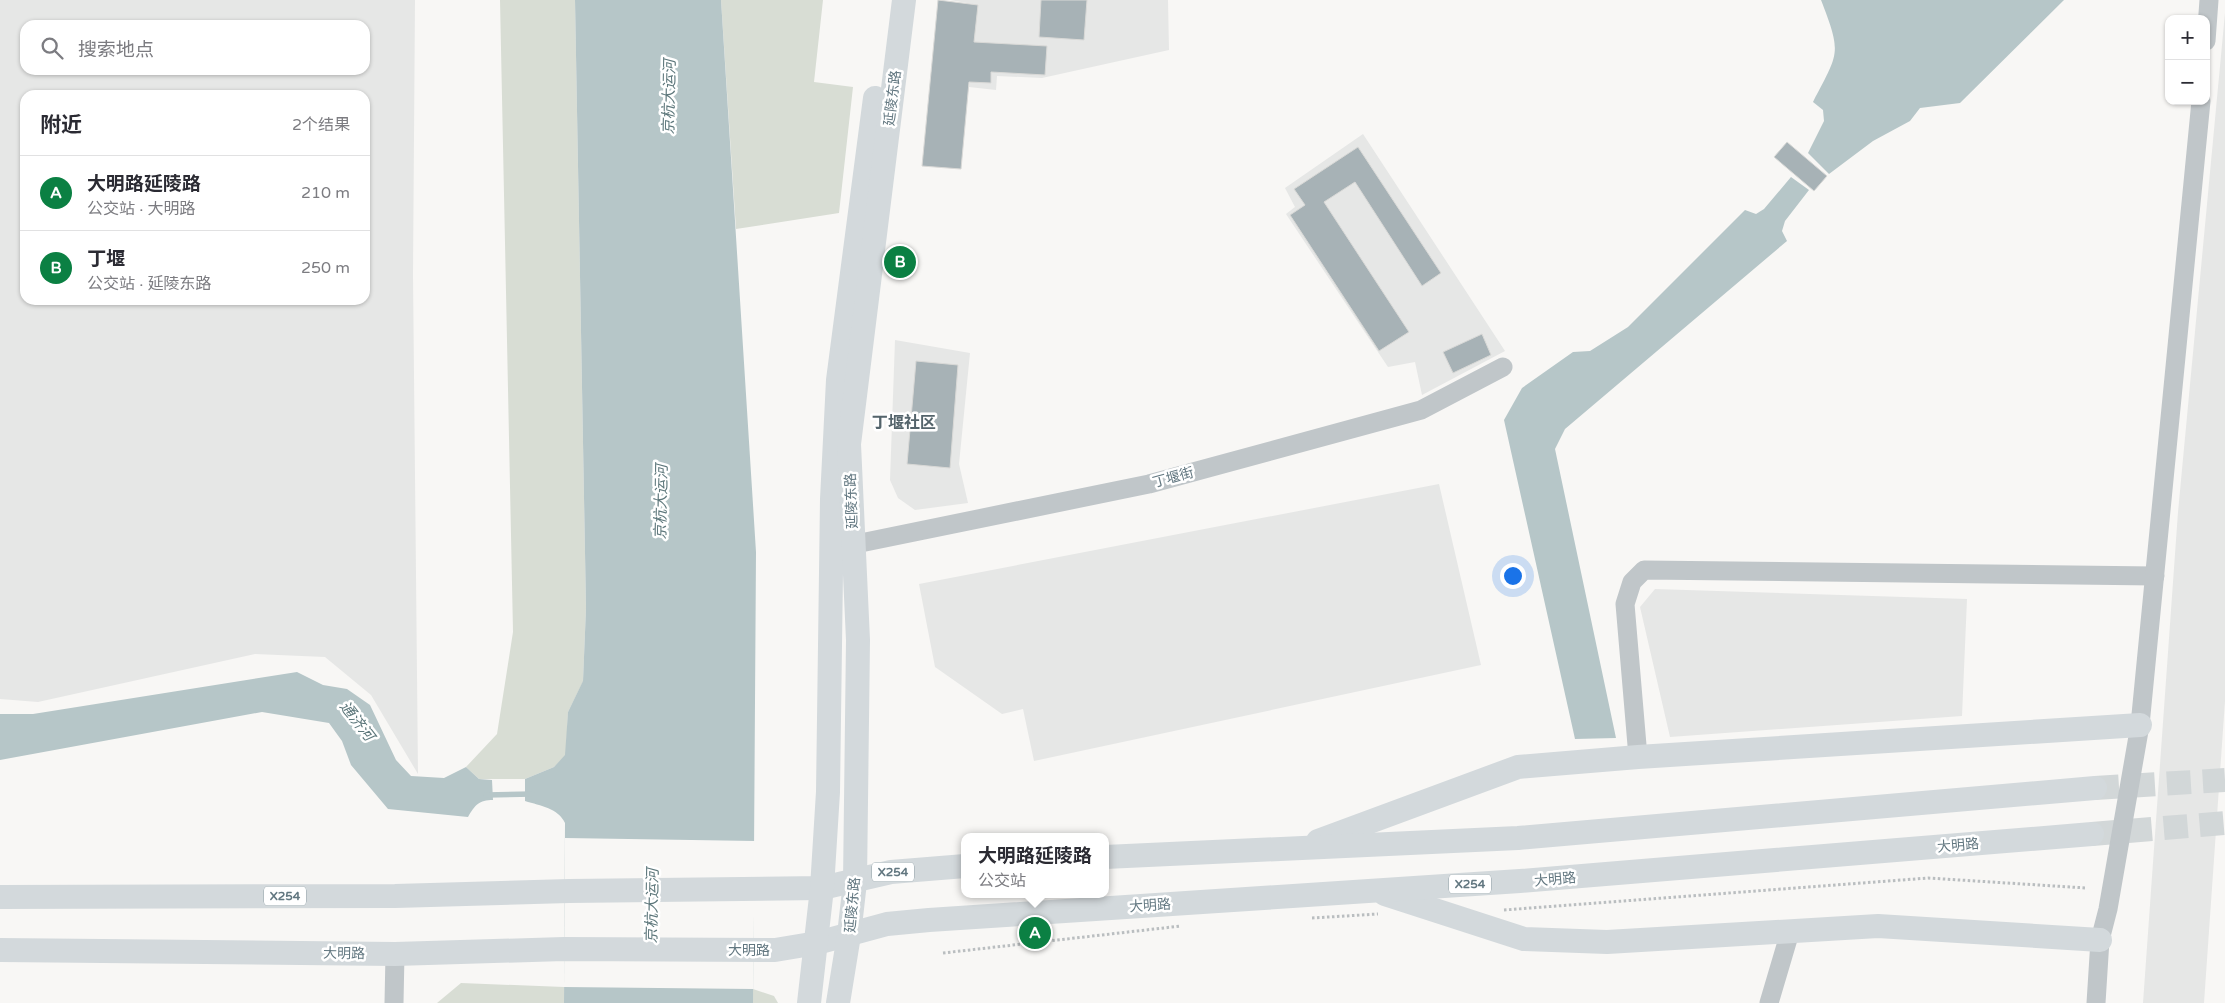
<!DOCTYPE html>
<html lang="zh">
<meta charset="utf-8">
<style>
body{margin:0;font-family:"Varela Round","Noto Sans SC",sans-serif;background:#f2f2f3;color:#2b2b33}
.controls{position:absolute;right:15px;top:15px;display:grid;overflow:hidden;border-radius:10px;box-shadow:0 1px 4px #0004}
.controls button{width:45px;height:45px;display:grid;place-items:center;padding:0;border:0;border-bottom:1px solid #e1e1e2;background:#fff;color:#2b2b33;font:25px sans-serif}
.you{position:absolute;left:1512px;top:575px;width:18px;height:18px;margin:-12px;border:4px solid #fff;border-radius:50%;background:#1a73e8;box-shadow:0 0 0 8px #1a73e833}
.badge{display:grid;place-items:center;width:32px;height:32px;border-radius:50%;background:#0b8043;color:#fff;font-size:16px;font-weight:700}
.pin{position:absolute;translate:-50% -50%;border:2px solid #fff;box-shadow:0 1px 5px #0006}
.popup{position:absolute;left:961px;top:833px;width:148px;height:65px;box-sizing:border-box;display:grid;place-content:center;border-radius:10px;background:#fff;filter:drop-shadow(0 1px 4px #0005);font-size:16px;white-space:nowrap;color:#7c7c81}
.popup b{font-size:19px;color:#2b2b33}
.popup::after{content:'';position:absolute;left:50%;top:100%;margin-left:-10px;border:10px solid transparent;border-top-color:#fff}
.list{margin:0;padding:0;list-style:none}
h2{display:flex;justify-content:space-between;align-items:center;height:65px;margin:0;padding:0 20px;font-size:21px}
h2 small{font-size:16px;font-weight:400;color:#7c7c81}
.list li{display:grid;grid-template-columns:32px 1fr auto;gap:15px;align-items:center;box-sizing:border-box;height:75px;padding:0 20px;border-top:1px solid #e1e1e2}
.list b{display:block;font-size:19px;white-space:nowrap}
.list p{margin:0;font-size:16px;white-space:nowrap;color:#7c7c81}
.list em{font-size:16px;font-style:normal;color:#7c7c81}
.icon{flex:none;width:28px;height:28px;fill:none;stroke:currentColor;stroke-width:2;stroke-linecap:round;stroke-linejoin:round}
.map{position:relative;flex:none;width:2225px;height:1003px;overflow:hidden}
.search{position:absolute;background:#fff;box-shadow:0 1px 4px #0004;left:20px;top:20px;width:350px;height:55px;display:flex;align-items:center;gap:12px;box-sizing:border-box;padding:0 18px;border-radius:15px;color:#7c7c81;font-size:19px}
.panel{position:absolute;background:#fff;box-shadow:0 1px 4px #0004;left:20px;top:90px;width:350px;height:215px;border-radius:15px}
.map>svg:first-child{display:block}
.built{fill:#e6e7e6;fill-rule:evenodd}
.green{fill:#d8ddd4}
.water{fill:#b6c6c8}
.pier{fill:#f8f7f5}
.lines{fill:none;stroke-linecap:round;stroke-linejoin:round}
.stream{stroke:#b6c6c8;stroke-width:5.5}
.building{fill:#a7b2b6;stroke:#d9d9d7}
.major-tunnel{stroke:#d2d7d8;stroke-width:24;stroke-dasharray:24 12;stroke-linecap:butt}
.path{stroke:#babec0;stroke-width:3;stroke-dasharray:2.5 2.5;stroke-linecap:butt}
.minor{stroke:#c0c6c9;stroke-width:19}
.major{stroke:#d3d9dc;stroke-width:24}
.labels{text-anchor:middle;stroke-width:5;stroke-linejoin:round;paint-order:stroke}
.shield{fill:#fff;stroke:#91a0a6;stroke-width:1}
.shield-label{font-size:12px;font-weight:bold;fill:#627780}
.street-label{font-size:14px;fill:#627780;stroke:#fff}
.water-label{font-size:15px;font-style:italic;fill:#5d777b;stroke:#fff}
.quarter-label{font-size:16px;font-weight:bold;fill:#54646b;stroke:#fff}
</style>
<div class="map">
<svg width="2225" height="1003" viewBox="0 0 2225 1003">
<rect width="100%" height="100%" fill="#f8f7f5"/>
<g class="built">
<path d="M0,0h415l-2,275 5,499 -47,-79 -46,-38 -70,-3 -217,48 -38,-3zM25,25h340v45h-340zM25,95h340v205h-340z"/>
<polygon points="950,0 1168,0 1169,50 1042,78 997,76 996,90 969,87 978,5"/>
<polygon points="2225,13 2225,701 2204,1003 2143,1003 2178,512"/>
<polygon points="1363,134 1505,351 1422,395 1415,362 1388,367 1286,214 1295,207 1285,188"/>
<polygon points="895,340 970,353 959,464 968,503 915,510 898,498 890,480"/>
<polygon points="1439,484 1481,665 1034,761 1023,709 1002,714 935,667 919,584"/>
<polygon points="1655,589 1967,599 1962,716 1670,737 1640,607"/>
</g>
<g class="green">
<polygon points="500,0 575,0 586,608 583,682 568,712 566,755 554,767 525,779 479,779 466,767 497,734 513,632"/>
<polygon points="721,0 823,0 814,82 853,87 839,213 736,229"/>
<polygon points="461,983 564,987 564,1003 437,1003"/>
<polygon points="753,989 774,996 778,1003 752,1003"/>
</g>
<g class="water">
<path d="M575,0h146l35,552 -3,451h-189l1,-180c-7,-15 -24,-17 -40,-22v-22l29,-12 11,-12 3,-43 15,-31 3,-73z"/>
<path d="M1821,0h243l-104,103 -40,5 -10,13 -37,20 -44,33 -21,-21 16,-32 -1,-11 -10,-8c26,-50 29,-48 8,-102z"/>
<polygon points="1791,177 1809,190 1785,221 1782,231 1787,241 1565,429 1555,449 1616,738 1575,739 1504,420 1522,388 1573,352 1590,351 1628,327 1745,210 1756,214 1764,209"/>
<path d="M297,672l26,13 24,4 23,16 26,55 15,16 33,2 22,-11 13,12 13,1 1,20c-14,0 -18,5 -25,17l-80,-8 -37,-44 -9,-24 -13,-18 -67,-11 -262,48v-46h33z"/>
</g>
<polygon class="pier" points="565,838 755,841 753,989 564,987"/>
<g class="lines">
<polyline class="stream" points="486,795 532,794"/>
</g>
<g class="building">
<polygon points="938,0 978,5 974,42 1047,46 1045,75 991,72 991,83 969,82 961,169 922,166"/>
<polygon points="1041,0 1087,0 1084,40 1039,37"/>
<polygon points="1787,142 1827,176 1814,191 1774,157"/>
<polygon points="1358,147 1441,273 1422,286 1355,182 1324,202 1409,332 1379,351 1290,215 1305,205 1294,189"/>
<polygon points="1482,334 1491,355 1453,373 1443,352"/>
<polygon points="916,361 958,365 950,468 907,464"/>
</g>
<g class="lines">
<g class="major-tunnel">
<polyline points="2095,788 2225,780"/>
<polyline points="2092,834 2225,823"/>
</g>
<g class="path">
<polyline points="1504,910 1928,878 2086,888"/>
<polyline points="1312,918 1378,914"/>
<polyline points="943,953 1181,926"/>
</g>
<g class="minor">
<polyline points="2206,41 2209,0"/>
<polyline points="841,547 1149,484 1421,410 1503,367"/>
<polyline points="1638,757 1625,604 1632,582 1644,570 2155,576"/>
<polyline points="394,1003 395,954"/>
<polyline points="1769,1003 1790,932"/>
<polyline points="2096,1003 2100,940 2108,909 2140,725 2201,101"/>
</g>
<g class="major">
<polyline points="1318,841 1518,767 1638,757 2140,725"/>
<polyline points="1105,857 1518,838 2095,788"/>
<polyline points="1385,894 1524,939 1607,942 1878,926 2100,940"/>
<polyline points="0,897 395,896 569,891 822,888 891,872 965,866"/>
<polyline points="0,950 395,954 564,949 775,950 817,943 887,924 929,920 1520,881 2092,834"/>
<polyline points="809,1003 822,888 828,792 832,499 838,380 875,98"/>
<polyline points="838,1003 849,935 855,882 858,640 849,444 904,0"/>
</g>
</g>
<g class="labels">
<g class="shield">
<rect x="872" y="862.5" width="42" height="19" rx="4"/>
<rect x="1449" y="874.5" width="42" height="19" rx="4"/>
<rect x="264" y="886.5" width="42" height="19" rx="4"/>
</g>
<g class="shield-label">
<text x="893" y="876">X254</text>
<text x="1470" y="888">X254</text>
<text x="285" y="900">X254</text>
</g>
<g class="street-label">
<text transform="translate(892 98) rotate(-83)" y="5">延陵东路</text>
<text transform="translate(1173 477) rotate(-15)" y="5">丁堰街</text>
<text transform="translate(851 501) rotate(-92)" y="5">延陵东路</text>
<text transform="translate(1958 845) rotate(-5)" y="5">大明路</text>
<text transform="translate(1555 879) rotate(-5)" y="5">大明路</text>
<text transform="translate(852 905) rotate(-85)" y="5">延陵东路</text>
<text transform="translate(1150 905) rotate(-4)" y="5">大明路</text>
<text x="749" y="955">大明路</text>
<text transform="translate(344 953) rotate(1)" y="5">大明路</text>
</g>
<g class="water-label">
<text transform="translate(669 97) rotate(-89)" y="5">京杭大运河</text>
<text transform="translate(661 502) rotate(-89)" y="5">京杭大运河</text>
<text transform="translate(357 721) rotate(52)" y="5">通济河</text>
<text transform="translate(652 906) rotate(-89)" y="5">京杭大运河</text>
</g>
<g class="quarter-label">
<text x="904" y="428">丁堰社区</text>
</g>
</g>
</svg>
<div class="controls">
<button>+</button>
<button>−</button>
</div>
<div class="you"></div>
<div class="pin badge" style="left:1035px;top:933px">A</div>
<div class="popup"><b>大明路延陵路</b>公交站</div>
<div class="pin badge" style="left:900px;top:262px">B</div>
<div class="search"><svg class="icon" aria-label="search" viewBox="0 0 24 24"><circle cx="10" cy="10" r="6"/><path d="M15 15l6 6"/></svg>搜索地点</div>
<section class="panel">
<h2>附近<small>2个结果</small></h2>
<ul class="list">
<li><span class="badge">A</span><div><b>大明路延陵路</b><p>公交站 · 大明路</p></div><em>210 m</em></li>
<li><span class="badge">B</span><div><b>丁堰</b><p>公交站 · 延陵东路</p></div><em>250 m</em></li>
</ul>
</section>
</div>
